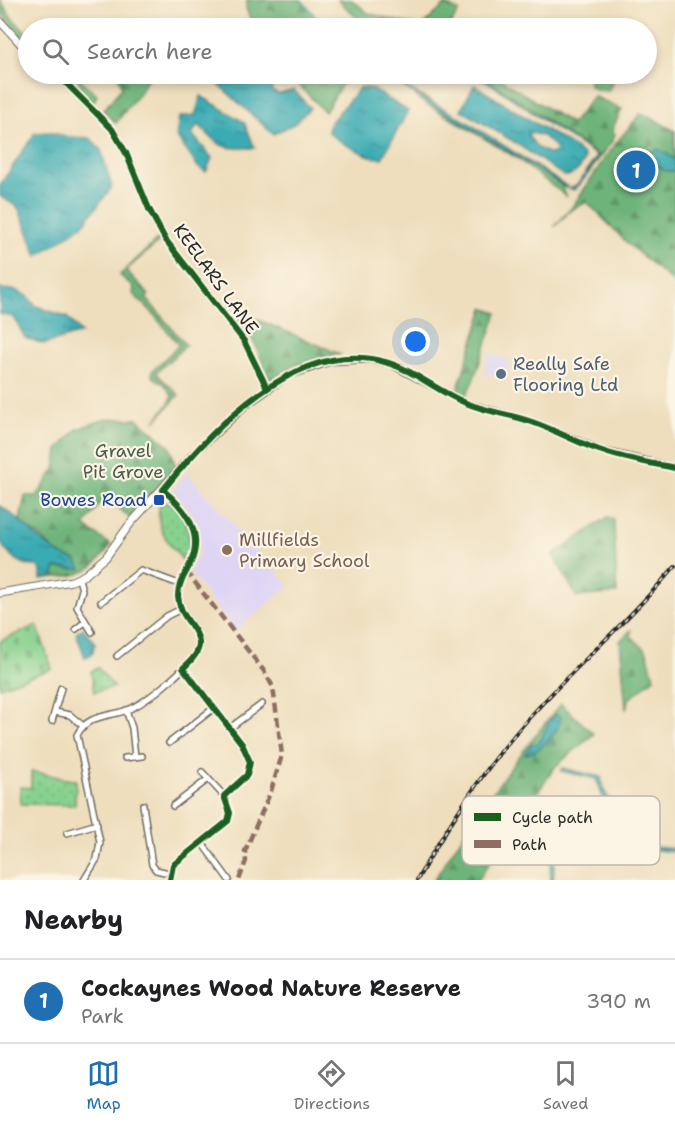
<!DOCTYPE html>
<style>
body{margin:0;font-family:"Shantell Sans",sans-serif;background:#f6f6f6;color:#202124}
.you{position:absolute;left:416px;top:342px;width:21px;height:21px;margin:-15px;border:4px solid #fff;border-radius:50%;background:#1a73e8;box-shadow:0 0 0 9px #1a73e833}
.badge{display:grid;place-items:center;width:39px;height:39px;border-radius:50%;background:#1f6fb2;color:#fff;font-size:20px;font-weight:700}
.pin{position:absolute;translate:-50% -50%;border:3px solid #fff;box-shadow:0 2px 6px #0006}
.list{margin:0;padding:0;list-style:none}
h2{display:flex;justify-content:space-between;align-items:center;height:78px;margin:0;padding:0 24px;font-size:26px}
h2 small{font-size:20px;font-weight:400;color:#757577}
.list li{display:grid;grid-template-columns:39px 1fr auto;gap:18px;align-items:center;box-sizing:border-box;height:84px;padding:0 24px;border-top:2px solid #e0e0e0}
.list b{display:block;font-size:22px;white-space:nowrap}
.list p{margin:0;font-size:20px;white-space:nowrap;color:#757577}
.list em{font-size:20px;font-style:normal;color:#757577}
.icon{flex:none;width:33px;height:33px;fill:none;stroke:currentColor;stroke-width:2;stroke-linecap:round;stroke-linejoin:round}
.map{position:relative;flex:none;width:675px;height:880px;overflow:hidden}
.search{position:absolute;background:#fff;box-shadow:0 3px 9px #0003;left:18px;right:18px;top:18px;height:66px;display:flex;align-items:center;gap:15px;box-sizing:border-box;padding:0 21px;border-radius:33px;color:#757577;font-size:22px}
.sheet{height:162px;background:#fff}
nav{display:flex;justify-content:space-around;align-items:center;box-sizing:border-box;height:84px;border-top:2px solid #e0e0e0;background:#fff;font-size:16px;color:#757577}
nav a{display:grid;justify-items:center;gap:3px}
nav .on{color:#1f6fb2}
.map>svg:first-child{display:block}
.built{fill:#ded5f5}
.grass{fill:url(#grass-dots);stroke:#5a7e5d;stroke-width:1.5}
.forest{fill:url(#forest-firs);stroke:#4c7052;stroke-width:1.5}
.cemetery{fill:url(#cemetery-stones);stroke:#5a7e5d;stroke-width:1.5}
.water{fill:url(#water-ripples);stroke:#326b6f;stroke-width:1.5;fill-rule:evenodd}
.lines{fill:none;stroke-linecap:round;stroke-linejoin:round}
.stream{stroke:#3aabb3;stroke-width:1.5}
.minor-casing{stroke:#6f6a5e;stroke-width:8}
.tertiary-casing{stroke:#6f6a5e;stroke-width:9}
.minor{stroke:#fff;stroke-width:5}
.tertiary{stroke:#fff;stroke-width:7}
.rail-casing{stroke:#2b2b2b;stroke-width:4}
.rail{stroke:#fcf5e5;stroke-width:1.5;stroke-dasharray:4.5;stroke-linecap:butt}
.quiet{stroke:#8d6e63;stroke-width:4.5;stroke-dasharray:9 4.5;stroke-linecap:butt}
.cycleway-casing{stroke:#fcf5e5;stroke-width:10}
.cycleway{stroke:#1b5e20;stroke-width:6}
.service-dot{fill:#5c6f8a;stroke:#fcf5e5;stroke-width:2}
.transit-dot{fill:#1a4fb4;stroke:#fcf5e5;stroke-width:2}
.education-dot{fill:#8d6e63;stroke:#fcf5e5;stroke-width:2}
.labels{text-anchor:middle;stroke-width:4.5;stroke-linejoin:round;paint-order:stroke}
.street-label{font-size:18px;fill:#2b2b2b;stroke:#fcf5e5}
.service-label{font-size:18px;fill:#4e5e75;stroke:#fcf5e5;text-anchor:start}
.park-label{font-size:18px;fill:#475d49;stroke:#fcf5e5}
.transit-label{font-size:18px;fill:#164399;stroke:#fcf5e5;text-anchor:end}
.education-label{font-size:18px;fill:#785e54;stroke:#fcf5e5;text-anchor:start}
.key{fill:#fcf5e5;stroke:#bdb8ad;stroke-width:1.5}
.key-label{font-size:16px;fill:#2b2b2b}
</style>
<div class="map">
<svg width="675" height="880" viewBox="0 0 675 880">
<defs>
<pattern id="grass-dots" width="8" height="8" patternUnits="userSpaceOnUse" patternTransform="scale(1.5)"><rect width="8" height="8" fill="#88d28f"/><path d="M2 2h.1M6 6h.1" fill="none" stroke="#76b47c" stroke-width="1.8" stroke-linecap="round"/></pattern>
<pattern id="forest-firs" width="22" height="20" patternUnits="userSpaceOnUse" patternTransform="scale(1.5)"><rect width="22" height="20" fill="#6eb47a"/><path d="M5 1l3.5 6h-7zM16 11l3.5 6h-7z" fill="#5b9364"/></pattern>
<pattern id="cemetery-stones" width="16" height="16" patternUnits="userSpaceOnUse" patternTransform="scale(1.5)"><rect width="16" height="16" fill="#88d28f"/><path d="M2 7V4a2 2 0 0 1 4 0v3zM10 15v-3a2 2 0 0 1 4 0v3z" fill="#76b47c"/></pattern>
<pattern id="water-ripples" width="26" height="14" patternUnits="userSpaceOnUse" patternTransform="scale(1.5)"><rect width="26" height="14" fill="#3aabb3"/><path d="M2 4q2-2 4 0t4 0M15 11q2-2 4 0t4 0" fill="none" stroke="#318b92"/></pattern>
</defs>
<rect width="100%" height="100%" fill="#fcf5e5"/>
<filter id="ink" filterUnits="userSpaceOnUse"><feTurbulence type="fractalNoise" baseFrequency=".0167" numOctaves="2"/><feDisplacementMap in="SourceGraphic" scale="12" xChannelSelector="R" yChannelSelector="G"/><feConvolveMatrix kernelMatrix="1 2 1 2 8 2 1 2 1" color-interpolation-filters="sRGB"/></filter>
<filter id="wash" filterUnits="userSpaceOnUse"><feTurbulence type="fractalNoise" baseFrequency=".008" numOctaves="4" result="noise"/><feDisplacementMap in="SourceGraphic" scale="24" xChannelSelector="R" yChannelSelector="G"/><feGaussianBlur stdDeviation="1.35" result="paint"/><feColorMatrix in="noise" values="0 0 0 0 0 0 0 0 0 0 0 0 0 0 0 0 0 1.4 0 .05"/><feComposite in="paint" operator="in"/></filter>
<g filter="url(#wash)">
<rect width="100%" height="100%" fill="#eedebd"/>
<g class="built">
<polygon points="489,353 511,360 505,380 483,373"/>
<polygon points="186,472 289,586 235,631 189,572 198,556 200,544 197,527 191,511 173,492"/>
</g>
<g class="grass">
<path d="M171,502c17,14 24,41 14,61 -14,-18 -32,-33 -25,-59z"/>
<polygon points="98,668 114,687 94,692 91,671"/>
<path d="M31,772c16,0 29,8 45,8l-1,25 -54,-1 -1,-17 11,1z"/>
</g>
<g class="forest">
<polygon points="0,0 12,18 28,34 28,46 0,12"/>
<polygon points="247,0 302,0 325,28 253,28 246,8"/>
<polygon points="338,0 352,0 368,13 421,27 445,5 459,11 449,28 368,28"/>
<polygon points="63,74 74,74 97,95 93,103"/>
<polygon points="117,74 150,74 142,89 116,123 103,111 122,87"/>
<polygon points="288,74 348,74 325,112"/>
<path d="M472,74h20l80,50 21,-28 29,13 -10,21 3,5 -3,6 -24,33 10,-19c-43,-25 -82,-62 -126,-81z"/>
<polygon points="589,74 613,74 615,77 608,91 597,90 589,85"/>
<polygon points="412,90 560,183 567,197 515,157 418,99"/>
<polygon points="640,114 646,115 675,131 675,284 628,244 587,202 571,210 554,227 573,206 609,152"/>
<polygon points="158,239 160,241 126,270 149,295 146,298 186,345 156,373 179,395 155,421 170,402 172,395 165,385 152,376 152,371 179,345 150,310 133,294 134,288 120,275"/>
<polygon points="484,308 497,313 473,381 465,397 456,394"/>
<polygon points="244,314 340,354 299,364 270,380 255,344 235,315"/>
<path d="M106,419h32l32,28 6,21 -45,50 -27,-20 -20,28 27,19c-18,25 -26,31 -57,32l1,-9 25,1 -4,-9 -16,-4 -23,-22 -14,-7 -3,-7 5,-24h12l18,-27 3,-19 19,-21z"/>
<polygon points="608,517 614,519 617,593 577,597 553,555"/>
<polygon points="631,630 631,636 647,652 654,678 628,700 626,710 620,641"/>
<path d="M561,704l33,30 -39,33 -77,113h-44c39,-62 80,-120 127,-176z"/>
</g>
<polygon class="cemetery" points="37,625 52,669 0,687 0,641"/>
<g class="water">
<polygon points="220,74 271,74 274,82 271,91 279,94 294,90 310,108 294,124 273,134 217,83"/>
<polygon points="383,74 469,123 568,187 567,188"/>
<polygon points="469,74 489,81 548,124 598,156 588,171 588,174 575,190 570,189 578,184 597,156 488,82"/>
<path d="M474,85l100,62 11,10c-2,9 -10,19 -21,19l-53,-36 -50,-30zM528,132l15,4 13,12 -1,4 -5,2 -12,-6 -9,-11z"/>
<path d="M360,87l11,1 37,23 -26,47c-12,1 -45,-17 -54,-26l2,-9z"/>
<path d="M201,96l43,26 11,26c-36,0 -33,1 -57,-24l-6,10 20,24 -6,14 -8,-5 -22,-31 3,-19 16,-2z"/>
<polygon points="49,132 69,137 90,138 101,150 112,187 82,226 37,256 18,207 0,196 0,185 35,133"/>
<polygon points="657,149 675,159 675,171 666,171 650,162 650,153"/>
<polygon points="0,289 16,290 28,297 36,306 67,317 81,333 45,344 25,338 14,317 0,314"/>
<path d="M0,506c27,16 44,46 76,54l5,9 -26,-1 -1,9 -13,2v-9l-4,-4c-13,1 -33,-12 -37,-26 0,-9 0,-24 0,-34z"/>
<polygon points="83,628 95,643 92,654 85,657 76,633"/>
<path d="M555,715l6,2c0,13 -23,38 -36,37l7,-11 5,1c10,-9 6,-19 18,-29z"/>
<path d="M563,768l38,9 3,14 5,8 -12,17 13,6 4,11 30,13 31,3v3l-29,-3 -34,-14 -4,-11 -15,-5 -37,25 -3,36h-2c-2,-12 1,-20 -1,-31l5,-8c17,-10 39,-23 49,-41l-8,-21 -35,-8z"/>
</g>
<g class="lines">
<polyline class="stream" points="302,0 325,28"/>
</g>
</g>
<g filter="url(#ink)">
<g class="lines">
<defs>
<g id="minor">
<polyline points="79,579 82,590 77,607 92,632"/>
<polyline points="101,602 141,570 179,584"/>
<polyline points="76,629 85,622"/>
<polyline points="117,656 167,616 181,609"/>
<polyline points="126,710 132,728 135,757"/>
<polyline points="55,712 70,715 82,725"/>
<polyline points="52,721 61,688"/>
<polyline points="230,728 262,704"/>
<polyline points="169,743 214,708"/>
<polyline points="125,758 142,756"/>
<polyline points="202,772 224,796"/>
<polyline points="143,805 152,865 156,870 169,873"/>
<polyline points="173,806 207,780"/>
<polyline points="67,833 97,824"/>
<polyline points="202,843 229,880"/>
<path d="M84,880l13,-21 3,-17 -23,-107c12,-23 35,-17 55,-27 18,-9 62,-44 68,-63 0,-18 -19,-27 -21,-45 -2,-14 4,-22 10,-34 16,-31 -2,-57 -26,-76"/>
<polyline points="170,880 173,865 228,821 230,813 224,796 247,775 250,762 242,744 183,668"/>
</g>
<g id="tertiary">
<polyline points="0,21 28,52"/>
<polyline points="57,74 112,129 126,153 149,209 165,239 244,341 267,388"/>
<polyline points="0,593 72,581 85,575 106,557 130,524 192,455 246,405 287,376 331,361 369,359 389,363 465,403 533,422 602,451 675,468"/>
</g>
</defs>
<use href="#minor" class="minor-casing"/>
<use href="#tertiary" class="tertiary-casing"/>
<use href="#minor" class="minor"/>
<use href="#tertiary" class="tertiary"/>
<defs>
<path id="rail" d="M417,880c32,-57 68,-113 112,-162 47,-53 101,-98 146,-152"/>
</defs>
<use href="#rail" class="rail-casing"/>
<use href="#rail" class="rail"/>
<polyline class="quiet" points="186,571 264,671 273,687 282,755 271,791 245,851 246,861 239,880"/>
<defs>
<g id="cycleway">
<polyline points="57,74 112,129 126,153 149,209 165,239 244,341 267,388"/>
<path d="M170,880l3,-15 55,-44 2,-8 -6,-17 23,-21 3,-13 -8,-18 -59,-76c38,-32 -3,-40 -5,-72 0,-14 8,-22 13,-34 13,-30 -6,-54 -28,-72 49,-61 134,-153 222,-128 29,8 53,30 81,41 21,9 44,11 66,19 23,8 44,20 67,28 25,9 51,13 76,18"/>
</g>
</defs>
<use href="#cycleway" class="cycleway-casing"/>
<use href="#cycleway" class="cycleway"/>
</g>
</g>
<circle class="service-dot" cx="501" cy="374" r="6"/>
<rect class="transit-dot" x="153" y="494" width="12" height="12" rx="3"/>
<circle class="education-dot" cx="227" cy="550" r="6"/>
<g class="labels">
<g class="street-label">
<text transform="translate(216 279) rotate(54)" y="6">KEELARS LANE</text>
</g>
<g class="service-label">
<text x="513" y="370">Really Safe<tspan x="513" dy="21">Flooring Ltd</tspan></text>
</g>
<g class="park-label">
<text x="123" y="457">Gravel<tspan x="123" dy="21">Pit Grove</tspan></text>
</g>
<g class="transit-label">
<text x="147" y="506">Bowes Road</text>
</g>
<g class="education-label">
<text x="239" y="546">Millfields<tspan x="239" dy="21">Primary School</tspan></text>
</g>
</g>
<rect x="462" y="796" width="198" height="69" rx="9" class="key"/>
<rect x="474" y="813" width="27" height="8" fill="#1b5e20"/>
<rect x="474" y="840" width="27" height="8" fill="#8d6e63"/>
<g class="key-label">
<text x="512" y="823">Cycle path</text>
<text x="512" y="850">Path</text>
</g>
</svg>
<div class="you"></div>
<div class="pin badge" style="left:636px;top:170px">1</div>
<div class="search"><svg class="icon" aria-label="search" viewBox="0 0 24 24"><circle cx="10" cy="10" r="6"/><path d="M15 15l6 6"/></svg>Search here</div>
</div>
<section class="sheet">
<h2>Nearby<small></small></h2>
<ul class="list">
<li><span class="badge">1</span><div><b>Cockaynes Wood Nature Reserve</b><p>Park</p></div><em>390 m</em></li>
</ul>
</section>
<nav>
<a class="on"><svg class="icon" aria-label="map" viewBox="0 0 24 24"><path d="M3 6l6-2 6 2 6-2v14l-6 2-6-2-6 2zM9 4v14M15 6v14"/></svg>Map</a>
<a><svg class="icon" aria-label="directions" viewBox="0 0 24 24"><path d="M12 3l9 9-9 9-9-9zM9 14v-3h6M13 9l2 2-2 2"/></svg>Directions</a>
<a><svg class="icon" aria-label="saved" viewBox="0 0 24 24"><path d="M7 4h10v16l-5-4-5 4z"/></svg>Saved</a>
</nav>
